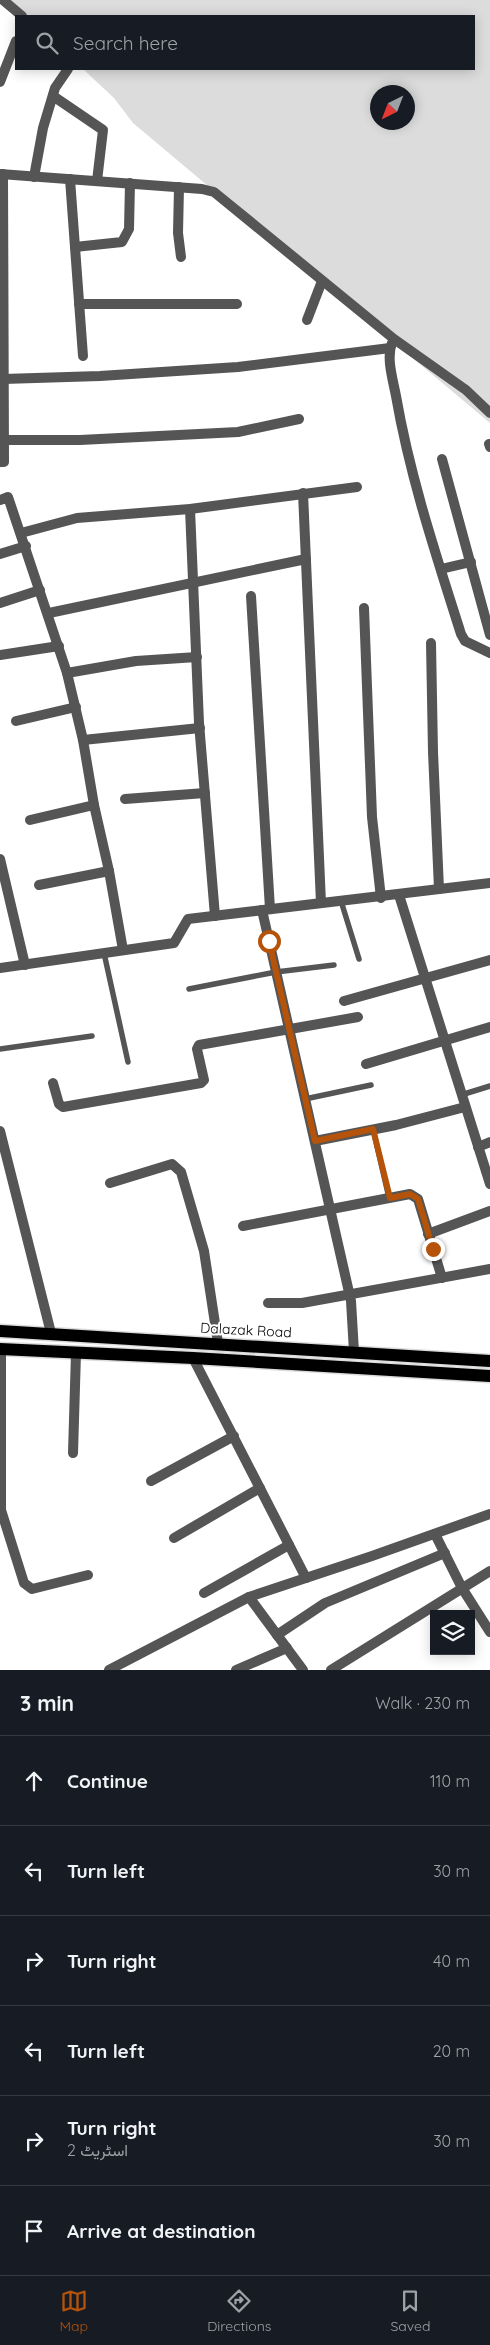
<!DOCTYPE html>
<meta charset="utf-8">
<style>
body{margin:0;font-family:Quicksand,Vazirmatn,sans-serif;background:#242831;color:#f1f3f6}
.controls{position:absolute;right:15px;bottom:15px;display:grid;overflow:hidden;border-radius:0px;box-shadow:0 2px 12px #0003}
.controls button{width:45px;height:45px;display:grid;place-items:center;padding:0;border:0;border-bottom:1px solid #363941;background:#171b24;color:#f1f3f6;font:25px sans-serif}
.compass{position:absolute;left:370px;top:85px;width:45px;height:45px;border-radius:50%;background:#171b24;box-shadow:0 2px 12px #0003;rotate:222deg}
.stop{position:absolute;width:15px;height:15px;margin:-11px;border:4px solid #b45309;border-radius:50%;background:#fff}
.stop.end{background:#b45309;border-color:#fff;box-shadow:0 1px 5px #0008}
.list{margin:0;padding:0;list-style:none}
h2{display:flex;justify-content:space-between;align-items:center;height:65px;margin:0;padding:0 20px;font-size:21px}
h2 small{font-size:16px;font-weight:400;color:#9ea1a6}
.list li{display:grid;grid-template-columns:32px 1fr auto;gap:15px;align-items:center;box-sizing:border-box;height:90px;padding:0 20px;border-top:1px solid #363941}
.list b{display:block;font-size:19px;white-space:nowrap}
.list p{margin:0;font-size:16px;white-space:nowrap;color:#9ea1a6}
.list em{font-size:16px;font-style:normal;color:#9ea1a6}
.icon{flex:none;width:28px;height:28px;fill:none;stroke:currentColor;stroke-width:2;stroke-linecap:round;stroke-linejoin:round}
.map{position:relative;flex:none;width:490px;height:1670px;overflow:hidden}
.search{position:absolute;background:#171b24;box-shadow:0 2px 12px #0003;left:15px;right:15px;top:15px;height:55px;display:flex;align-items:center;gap:12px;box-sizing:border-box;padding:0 18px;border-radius:0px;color:#9ea1a6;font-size:19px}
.sheet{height:605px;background:#171b24}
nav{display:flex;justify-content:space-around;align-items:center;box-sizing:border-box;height:70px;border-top:1px solid #363941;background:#171b24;font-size:14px;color:#9ea1a6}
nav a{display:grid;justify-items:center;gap:2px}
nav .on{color:#b45309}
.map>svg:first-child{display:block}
.green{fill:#dcdcdc;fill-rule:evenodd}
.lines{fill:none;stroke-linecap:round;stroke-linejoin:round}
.primary-casing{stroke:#dbdbdb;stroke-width:15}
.service{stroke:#555;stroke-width:5.5}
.minor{stroke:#555;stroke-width:10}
.tertiary{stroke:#555;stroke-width:10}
.primary{stroke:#000;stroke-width:12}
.route{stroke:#b45309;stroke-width:6}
.labels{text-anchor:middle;stroke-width:4;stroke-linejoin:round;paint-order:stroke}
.street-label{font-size:14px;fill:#000;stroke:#fff}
</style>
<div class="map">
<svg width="490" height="1670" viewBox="0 0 490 1670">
<rect width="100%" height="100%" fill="#fff"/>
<path class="green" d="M8,0h482v423l-357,-300 -19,-25 -31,-29h391v-53h-448zM378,92h30v30h-30z"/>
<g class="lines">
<defs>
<g id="primary">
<polyline points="0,1331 490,1361"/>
<polyline points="0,1349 193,1358 490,1376"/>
</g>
</defs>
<use href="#primary" class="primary-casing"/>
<g class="service">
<polyline points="341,901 359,959"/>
<polyline points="104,953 128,1062"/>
<polyline points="189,989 276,972 334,965"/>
<polyline points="0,1049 92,1036"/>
<polyline points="461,1095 490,1086"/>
<polyline points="305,1099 371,1085"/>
<polyline points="373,1129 389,1198"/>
</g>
<g class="minor">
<polyline points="53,96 103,130 97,181"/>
<polyline points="0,174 202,189 214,192 394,339 466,390 490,413"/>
<polyline points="34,177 43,128 55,88 68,69"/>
<polyline points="70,179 83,356"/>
<polyline points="179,187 178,233 181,257"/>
<polyline points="75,247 122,242 129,229 130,183"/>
<polyline points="79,304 237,304"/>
<polyline points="307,320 322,281"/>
<path d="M392,343c-6,15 1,37 4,53 14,81 40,159 65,238l4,7 25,12"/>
<polyline points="3,379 100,376 238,367 390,348"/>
<polyline points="4,440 80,440 238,432 299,419"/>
<polyline points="489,444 490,447"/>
<polyline points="442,459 490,635"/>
<polyline points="0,462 4,462 3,174"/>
<polyline points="303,493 321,903"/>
<polyline points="0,500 8,497 67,673 83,740 94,805 109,871 123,950"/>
<polyline points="190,509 199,723 215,916"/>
<polyline points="21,533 77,518 190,509 357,487"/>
<polyline points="0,554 26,546"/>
<polyline points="441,569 471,562"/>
<polyline points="251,596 270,909"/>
<polyline points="0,603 40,590"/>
<polyline points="364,608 372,817 381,898"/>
<polyline points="49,613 306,559"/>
<polyline points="431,643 433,752 439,889"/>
<polyline points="0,655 59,646"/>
<polyline points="67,673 136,661 197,657"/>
<polyline points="16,721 76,707"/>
<polyline points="83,740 200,728"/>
<polyline points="125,799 205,793"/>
<polyline points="30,820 94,805"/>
<polyline points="0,859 25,965"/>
<polyline points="39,885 109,871"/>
<polyline points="399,895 490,1184"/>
<polyline points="262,910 351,1301 354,1352"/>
<polyline points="344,1001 490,960"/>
<polyline points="366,1064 490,1027"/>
<polyline points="53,1083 59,1104 63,1107 201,1083 204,1080 197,1049 199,1045 358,1017"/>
<polyline points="0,1131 51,1333"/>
<polyline points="315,1141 396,1125 465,1107"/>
<polyline points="478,1147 490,1142"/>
<polyline points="110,1183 172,1164 181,1172 204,1251 218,1343"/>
<polyline points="243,1226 410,1194 418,1199 442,1278"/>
<polyline points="428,1234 490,1211"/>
<polyline points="268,1303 302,1303 490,1269"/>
<polyline points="1,1349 1,1510 24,1583 32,1589 88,1575"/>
<polyline points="193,1358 306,1578"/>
<polyline points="73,1453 76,1353"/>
<polyline points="151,1481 234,1436"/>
<polyline points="435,1534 462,1588 490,1632"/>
<polyline points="174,1538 260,1488"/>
<polyline points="204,1593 289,1545"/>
<polyline points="249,1597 303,1670"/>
<polyline points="277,1635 325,1603 445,1553"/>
<polyline points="109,1670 249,1597 372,1556 490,1514"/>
<polyline points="236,1670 287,1648"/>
<polyline points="331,1670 490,1571"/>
</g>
<g class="tertiary">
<polyline points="3,0 22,16"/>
<polyline points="0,82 16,41"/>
<polyline points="0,968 174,943 188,919 490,883"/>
</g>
<use href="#primary" class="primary"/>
</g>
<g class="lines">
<polyline class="route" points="269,941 315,1141 373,1129 390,1198 410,1194 418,1199 433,1249"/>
</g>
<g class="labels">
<g class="street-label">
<text transform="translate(246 1330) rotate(3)" y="5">Dalazak Road</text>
</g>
</g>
</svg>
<div class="controls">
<button><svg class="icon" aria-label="layers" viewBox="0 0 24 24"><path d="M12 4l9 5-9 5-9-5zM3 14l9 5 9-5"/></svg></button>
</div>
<svg class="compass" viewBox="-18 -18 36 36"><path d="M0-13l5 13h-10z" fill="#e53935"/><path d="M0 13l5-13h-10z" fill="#9ea1a6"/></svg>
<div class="stop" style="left:269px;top:941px"></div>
<div class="stop end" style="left:433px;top:1249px"></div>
<div class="search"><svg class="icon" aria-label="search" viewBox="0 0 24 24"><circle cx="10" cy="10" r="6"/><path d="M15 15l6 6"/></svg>Search here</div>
</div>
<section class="sheet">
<h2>3 min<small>Walk · 230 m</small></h2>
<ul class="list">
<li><svg class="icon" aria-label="ahead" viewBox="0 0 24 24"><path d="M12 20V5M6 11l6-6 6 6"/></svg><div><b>Continue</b></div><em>110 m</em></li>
<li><svg class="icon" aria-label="left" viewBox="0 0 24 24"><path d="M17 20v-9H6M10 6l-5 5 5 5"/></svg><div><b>Turn left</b></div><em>30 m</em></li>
<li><svg class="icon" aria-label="right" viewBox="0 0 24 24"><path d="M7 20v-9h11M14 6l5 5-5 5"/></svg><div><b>Turn right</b></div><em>40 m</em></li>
<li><svg class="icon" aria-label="left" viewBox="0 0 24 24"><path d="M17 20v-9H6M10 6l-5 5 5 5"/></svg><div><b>Turn left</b></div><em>20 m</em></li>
<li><svg class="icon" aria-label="right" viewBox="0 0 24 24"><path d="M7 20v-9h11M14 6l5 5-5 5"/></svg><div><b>Turn right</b><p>اسٹریٹ 2</p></div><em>30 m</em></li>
<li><svg class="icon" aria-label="arrive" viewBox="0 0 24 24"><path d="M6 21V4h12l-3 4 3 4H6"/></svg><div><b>Arrive at destination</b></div></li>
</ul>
</section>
<nav>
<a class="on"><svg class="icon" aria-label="map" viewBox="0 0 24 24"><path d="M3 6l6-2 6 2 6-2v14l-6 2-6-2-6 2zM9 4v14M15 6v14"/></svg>Map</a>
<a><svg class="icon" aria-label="directions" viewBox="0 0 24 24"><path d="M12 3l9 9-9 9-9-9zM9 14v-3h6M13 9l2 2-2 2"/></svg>Directions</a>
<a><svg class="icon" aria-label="saved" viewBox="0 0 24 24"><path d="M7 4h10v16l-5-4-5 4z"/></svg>Saved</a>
</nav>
